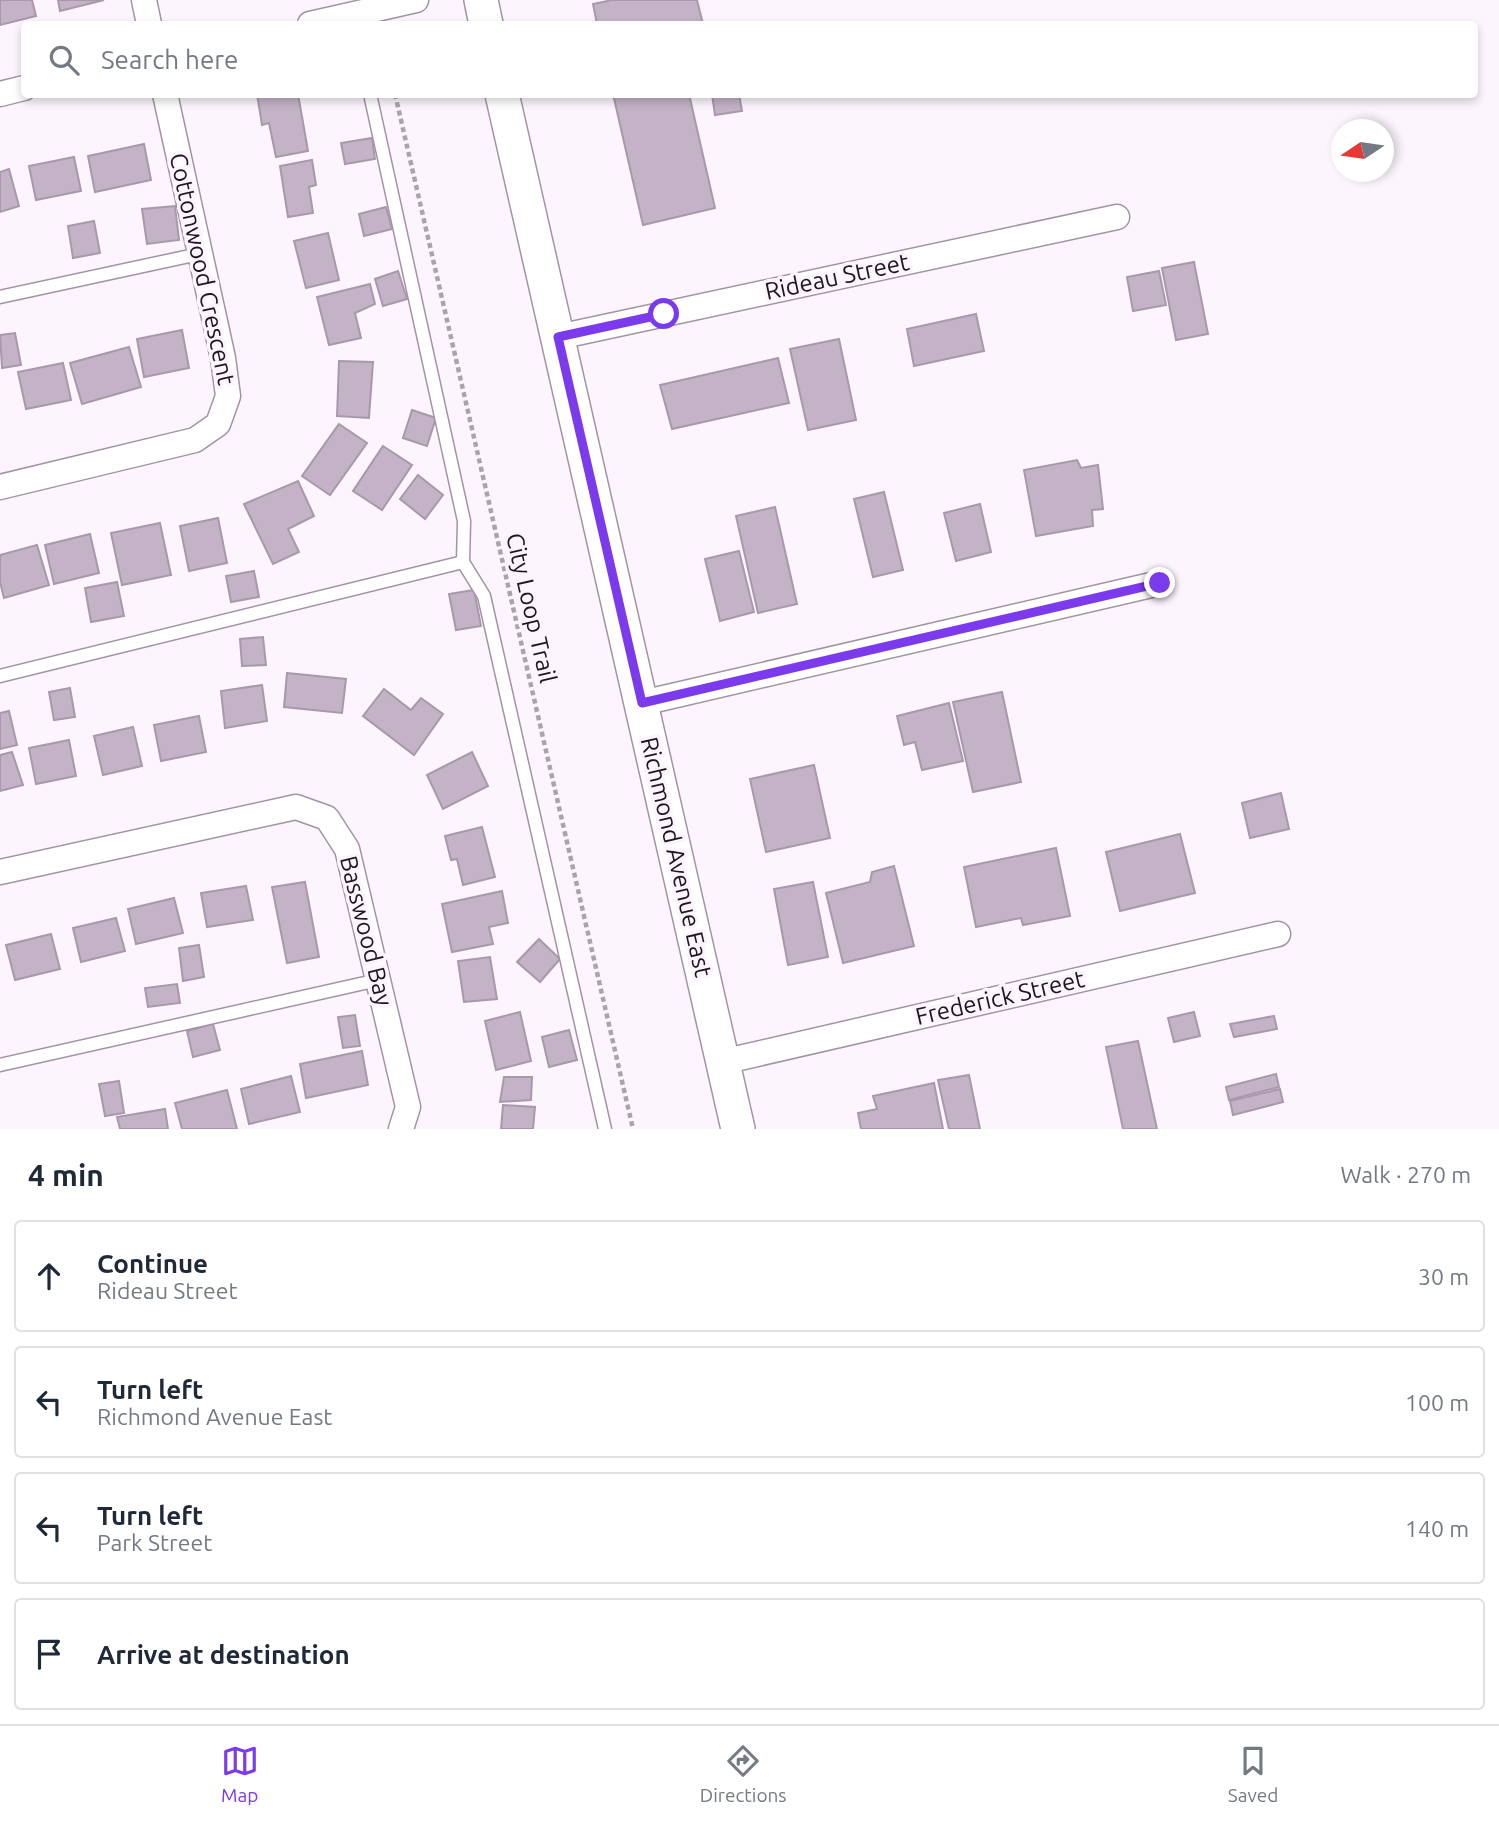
<!DOCTYPE html>
<meta charset="utf-8">
<style>
body{margin:0;font-family:Ubuntu,sans-serif;background:#f6f6f7;color:#1f2937}
.compass{position:absolute;left:1331px;top:119px;width:63px;height:63px;border-radius:50%;background:#fff;box-shadow:0 4px 10px #0003;rotate:257deg}
.stop{position:absolute;width:21px;height:21px;margin:-16px;border:5px solid #7c3aed;border-radius:50%;background:#fff}
.stop.end{background:#7c3aed;border-color:#fff;box-shadow:0 2px 7px #0008}
.list{margin:0;padding:0;list-style:none}
h2{display:flex;justify-content:space-between;align-items:center;height:91px;margin:0;padding:0 28px;font-size:30px}
h2 small{font-size:23px;font-weight:400;color:#747a83}
.list li{display:grid;grid-template-columns:46px 1fr auto;gap:21px;align-items:center;box-sizing:border-box;height:112px;margin:0 14px 14px;padding:0 14px;border:2px solid #e0e1e3;border-radius:7px}
.list b{display:block;font-size:26px;white-space:nowrap}
.list p{margin:0;font-size:23px;white-space:nowrap;color:#747a83}
.list em{font-size:23px;font-style:normal;color:#747a83}
.icon{flex:none;width:38px;height:38px;fill:none;stroke:currentColor;stroke-width:2;stroke-linecap:round;stroke-linejoin:round}
.map{position:relative;flex:none;width:1499px;height:1129px;overflow:hidden}
.search{position:absolute;background:#fff;box-shadow:0 4px 10px #0003;left:21px;right:21px;top:21px;height:77px;display:flex;align-items:center;gap:18px;box-sizing:border-box;padding:0 24px;border-radius:7px;color:#747a83;font-size:26px}
.sheet{height:595px;background:#fff}
nav{display:flex;justify-content:space-around;align-items:center;box-sizing:border-box;height:98px;border-top:2px solid #e0e1e3;background:#fff;font-size:19px;color:#747a83}
nav a{display:grid;justify-items:center;gap:4px}
nav .on{color:#7c3aed}
.map>svg:first-child{display:block}
.building{fill:#c4b2c7;stroke:#a998ac;stroke-width:2}
.lines{fill:none;stroke-linecap:round;stroke-linejoin:round}
.service-casing{stroke:#a493a7;stroke-width:15}
.minor-casing{stroke:#a493a7;stroke-width:27}
.secondary-casing{stroke:#a493a7;stroke-width:36}
.path{stroke:#a9a3aa;stroke-width:4.5;stroke-dasharray:5 3.5;stroke-linecap:butt}
.service{stroke:#fff;stroke-width:12}
.minor{stroke:#fff;stroke-width:24}
.secondary{stroke:#fff;stroke-width:33}
.route{stroke:#7c3aed;stroke-width:9}
.labels{text-anchor:middle;stroke-width:7;stroke-linejoin:round;paint-order:stroke}
.street-label{font-size:24px;fill:#1c161d;stroke:#fcf5fd}
</style>
<div class="map">
<svg width="1499" height="1129" viewBox="0 0 1499 1129">
<rect width="100%" height="100%" fill="#fcf5fd"/>
<g class="building">
<polygon points="0,0 32,0 36,16 0,25"/>
<polygon points="58,0 104,0 60,11"/>
<polygon points="612,0 697,0 703,24 597,24 593,4"/>
<polygon points="257,94 298,94 308,151 276,157 269,123 262,125"/>
<polygon points="613,94 689,94 715,208 643,225"/>
<polygon points="712,94 739,94 742,111 715,115"/>
<polygon points="372,138 375,159 345,164 341,143"/>
<polygon points="144,144 151,180 95,192 88,156"/>
<polygon points="74,157 81,191 36,200 29,166"/>
<polygon points="312,160 316,185 309,187 313,213 288,217 280,166"/>
<polygon points="9,169 19,206 0,212 0,172"/>
<polygon points="175,206 179,240 147,244 142,209"/>
<polygon points="386,207 392,229 364,236 359,214"/>
<polygon points="94,221 100,253 73,258 68,226"/>
<polygon points="328,233 339,280 306,288 294,241"/>
<polygon points="1194,262 1208,334 1176,340 1162,268"/>
<polygon points="398,271 407,299 383,306 375,279"/>
<polygon points="1159,271 1166,305 1133,311 1127,277"/>
<polygon points="370,284 375,304 355,313 361,338 329,345 317,297"/>
<polygon points="976,314 984,351 914,366 907,329"/>
<polygon points="182,330 189,368 144,377 137,339"/>
<polygon points="15,333 21,365 2,368 0,335"/>
<polygon points="839,339 856,420 808,430 790,349"/>
<polygon points="129,347 141,387 82,404 70,363"/>
<polygon points="778,358 789,403 672,429 660,385"/>
<polygon points="339,361 373,362 369,418 337,416"/>
<polygon points="63,363 71,400 26,409 18,372"/>
<polygon points="412,410 436,418 427,446 403,438"/>
<polygon points="339,424 367,443 330,495 302,476"/>
<polygon points="383,446 412,465 382,510 353,491"/>
<polygon points="1077,460 1081,468 1098,465 1103,509 1092,510 1093,526 1036,536 1024,470"/>
<polygon points="418,475 443,495 425,519 400,499"/>
<polygon points="298,481 314,516 288,529 299,552 273,564 244,504"/>
<polygon points="884,492 903,570 873,577 854,499"/>
<polygon points="980,504 991,552 956,561 944,513"/>
<polygon points="775,507 797,604 758,613 736,516"/>
<polygon points="218,518 227,563 189,571 180,526"/>
<polygon points="160,523 171,575 122,585 111,533"/>
<polygon points="90,534 99,573 54,584 45,545"/>
<polygon points="37,545 49,585 4,598 0,582 0,555"/>
<polygon points="739,551 754,612 720,621 705,559"/>
<polygon points="254,571 259,597 231,602 226,576"/>
<polygon points="117,582 124,616 91,622 85,588"/>
<polygon points="474,590 481,626 456,630 449,594"/>
<polygon points="263,637 266,665 242,666 240,639"/>
<polygon points="287,673 346,679 342,713 284,707"/>
<polygon points="262,685 267,721 225,728 221,691"/>
<polygon points="70,688 75,717 54,720 49,692"/>
<polygon points="384,689 411,710 421,698 443,714 414,755 363,716"/>
<polygon points="1002,692 1021,782 973,792 953,702"/>
<polygon points="949,703 963,761 922,770 915,742 904,745 897,716"/>
<polygon points="9,711 17,745 0,749 0,713"/>
<polygon points="199,716 206,752 161,761 154,725"/>
<polygon points="133,727 142,766 103,775 94,736"/>
<polygon points="69,740 76,776 36,784 29,748"/>
<polygon points="12,752 23,785 0,791 0,755"/>
<polygon points="472,752 488,786 443,809 427,775"/>
<polygon points="814,765 830,838 766,852 750,779"/>
<polygon points="1281,793 1289,829 1250,838 1242,803"/>
<polygon points="482,827 495,877 463,885 457,859 451,860 445,836"/>
<polygon points="1180,834 1195,893 1120,911 1106,852"/>
<polygon points="1056,848 1070,916 1023,925 1021,918 976,927 964,867"/>
<polygon points="894,866 914,946 843,963 826,893 870,882 872,872"/>
<polygon points="305,882 319,957 287,963 272,887"/>
<polygon points="813,882 828,957 788,965 774,889"/>
<polygon points="246,886 253,920 207,927 201,893"/>
<polygon points="502,891 508,923 489,927 493,944 452,952 442,904"/>
<polygon points="174,898 183,933 136,944 128,909"/>
<polygon points="116,918 125,951 81,962 73,928"/>
<polygon points="51,934 60,969 15,980 6,945"/>
<polygon points="539,939 560,959 540,982 517,962"/>
<polygon points="199,945 204,977 183,981 179,948"/>
<polygon points="490,957 497,999 464,1002 458,961"/>
<polygon points="177,984 180,1003 148,1007 145,988"/>
<polygon points="520,1012 531,1061 496,1070 485,1021"/>
<polygon points="1194,1012 1200,1036 1174,1042 1168,1018"/>
<polygon points="355,1015 360,1046 343,1048 338,1017"/>
<polygon points="1274,1016 1277,1029 1234,1037 1230,1024"/>
<polygon points="213,1024 220,1050 193,1057 187,1031"/>
<polygon points="569,1030 577,1060 549,1067 542,1037"/>
<polygon points="1138,1041 1157,1129 1123,1129 1106,1047"/>
<polygon points="362,1051 368,1085 306,1098 300,1064"/>
<polygon points="1276,1074 1279,1087 1229,1100 1226,1087"/>
<polygon points="969,1075 980,1129 949,1129 938,1080"/>
<polygon points="291,1076 300,1112 249,1124 241,1089"/>
<polygon points="504,1077 532,1077 531,1100 500,1102"/>
<polygon points="119,1081 124,1113 105,1116 99,1084"/>
<polygon points="934,1083 943,1129 861,1129 858,1113 877,1109 873,1096"/>
<polygon points="1280,1089 1283,1102 1233,1115 1230,1101"/>
<polygon points="227,1090 237,1129 182,1129 175,1103"/>
<polygon points="503,1105 535,1107 533,1129 501,1129"/>
<polygon points="165,1109 168,1129 120,1129 117,1117"/>
</g>
<g class="lines">
<defs>
<g id="service">
<polyline points="0,297 199,254"/>
<polyline points="463,562 484,596 605,1129"/>
<polyline points="0,676 463,562 464,521 370,94"/>
<polyline points="0,1065 378,980"/>
</g>
<g id="minor">
<polyline points="144,0 149,24"/>
<polyline points="310,24 416,0"/>
<polyline points="0,94 24,88"/>
<polyline points="558,337 1117,217"/>
<polyline points="0,487 195,440 218,424 228,396 223,358 165,94"/>
<polyline points="642,703 1160,583"/>
<polyline points="0,872 296,807 327,818 347,849 408,1107 401,1129"/>
<polyline points="722,1062 1278,934"/>
</g>
<g id="secondary">
<polyline points="481,0 486,24"/>
<polyline points="502,94 738,1129"/>
</g>
</defs>
<use href="#service" class="service-casing"/>
<use href="#minor" class="minor-casing"/>
<use href="#secondary" class="secondary-casing"/>
<polyline class="path" points="395,94 633,1129"/>
<use href="#service" class="service"/>
<use href="#minor" class="minor"/>
<use href="#secondary" class="secondary"/>
</g>
<g class="lines">
<polyline class="route" points="664,314 558,337 642,703 1160,583"/>
</g>
<g class="labels">
<g class="street-label">
<text transform="translate(202 269) rotate(78)" y="8">Cottonwood Crescent</text>
<text transform="translate(837 277) rotate(-12)" y="8">Rideau Street</text>
<text transform="translate(531 608) rotate(77)" y="8">City Loop Trail</text>
<text transform="translate(676 857) rotate(77)" y="8">Richmond Avenue East</text>
<text transform="translate(366 931) rotate(76)" y="8">Basswood Bay</text>
<text transform="translate(1000 998) rotate(-13)" y="8">Frederick Street</text>
</g>
</g>
</svg>
<svg class="compass" viewBox="-18 -18 36 36"><path d="M0-13l5 13h-10z" fill="#e53935"/><path d="M0 13l5-13h-10z" fill="#747a83"/></svg>
<div class="stop" style="left:664px;top:314px"></div>
<div class="stop end" style="left:1160px;top:583px"></div>
<div class="search"><svg class="icon" aria-label="search" viewBox="0 0 24 24"><circle cx="10" cy="10" r="6"/><path d="M15 15l6 6"/></svg>Search here</div>
</div>
<section class="sheet">
<h2>4 min<small>Walk · 270 m</small></h2>
<ul class="list">
<li><svg class="icon" aria-label="ahead" viewBox="0 0 24 24"><path d="M12 20V5M6 11l6-6 6 6"/></svg><div><b>Continue</b><p>Rideau Street</p></div><em>30 m</em></li>
<li><svg class="icon" aria-label="left" viewBox="0 0 24 24"><path d="M17 20v-9H6M10 6l-5 5 5 5"/></svg><div><b>Turn left</b><p>Richmond Avenue East</p></div><em>100 m</em></li>
<li><svg class="icon" aria-label="left" viewBox="0 0 24 24"><path d="M17 20v-9H6M10 6l-5 5 5 5"/></svg><div><b>Turn left</b><p>Park Street</p></div><em>140 m</em></li>
<li><svg class="icon" aria-label="arrive" viewBox="0 0 24 24"><path d="M6 21V4h12l-3 4 3 4H6"/></svg><div><b>Arrive at destination</b></div></li>
</ul>
</section>
<nav>
<a class="on"><svg class="icon" aria-label="map" viewBox="0 0 24 24"><path d="M3 6l6-2 6 2 6-2v14l-6 2-6-2-6 2zM9 4v14M15 6v14"/></svg>Map</a>
<a><svg class="icon" aria-label="directions" viewBox="0 0 24 24"><path d="M12 3l9 9-9 9-9-9zM9 14v-3h6M13 9l2 2-2 2"/></svg>Directions</a>
<a><svg class="icon" aria-label="saved" viewBox="0 0 24 24"><path d="M7 4h10v16l-5-4-5 4z"/></svg>Saved</a>
</nav>
